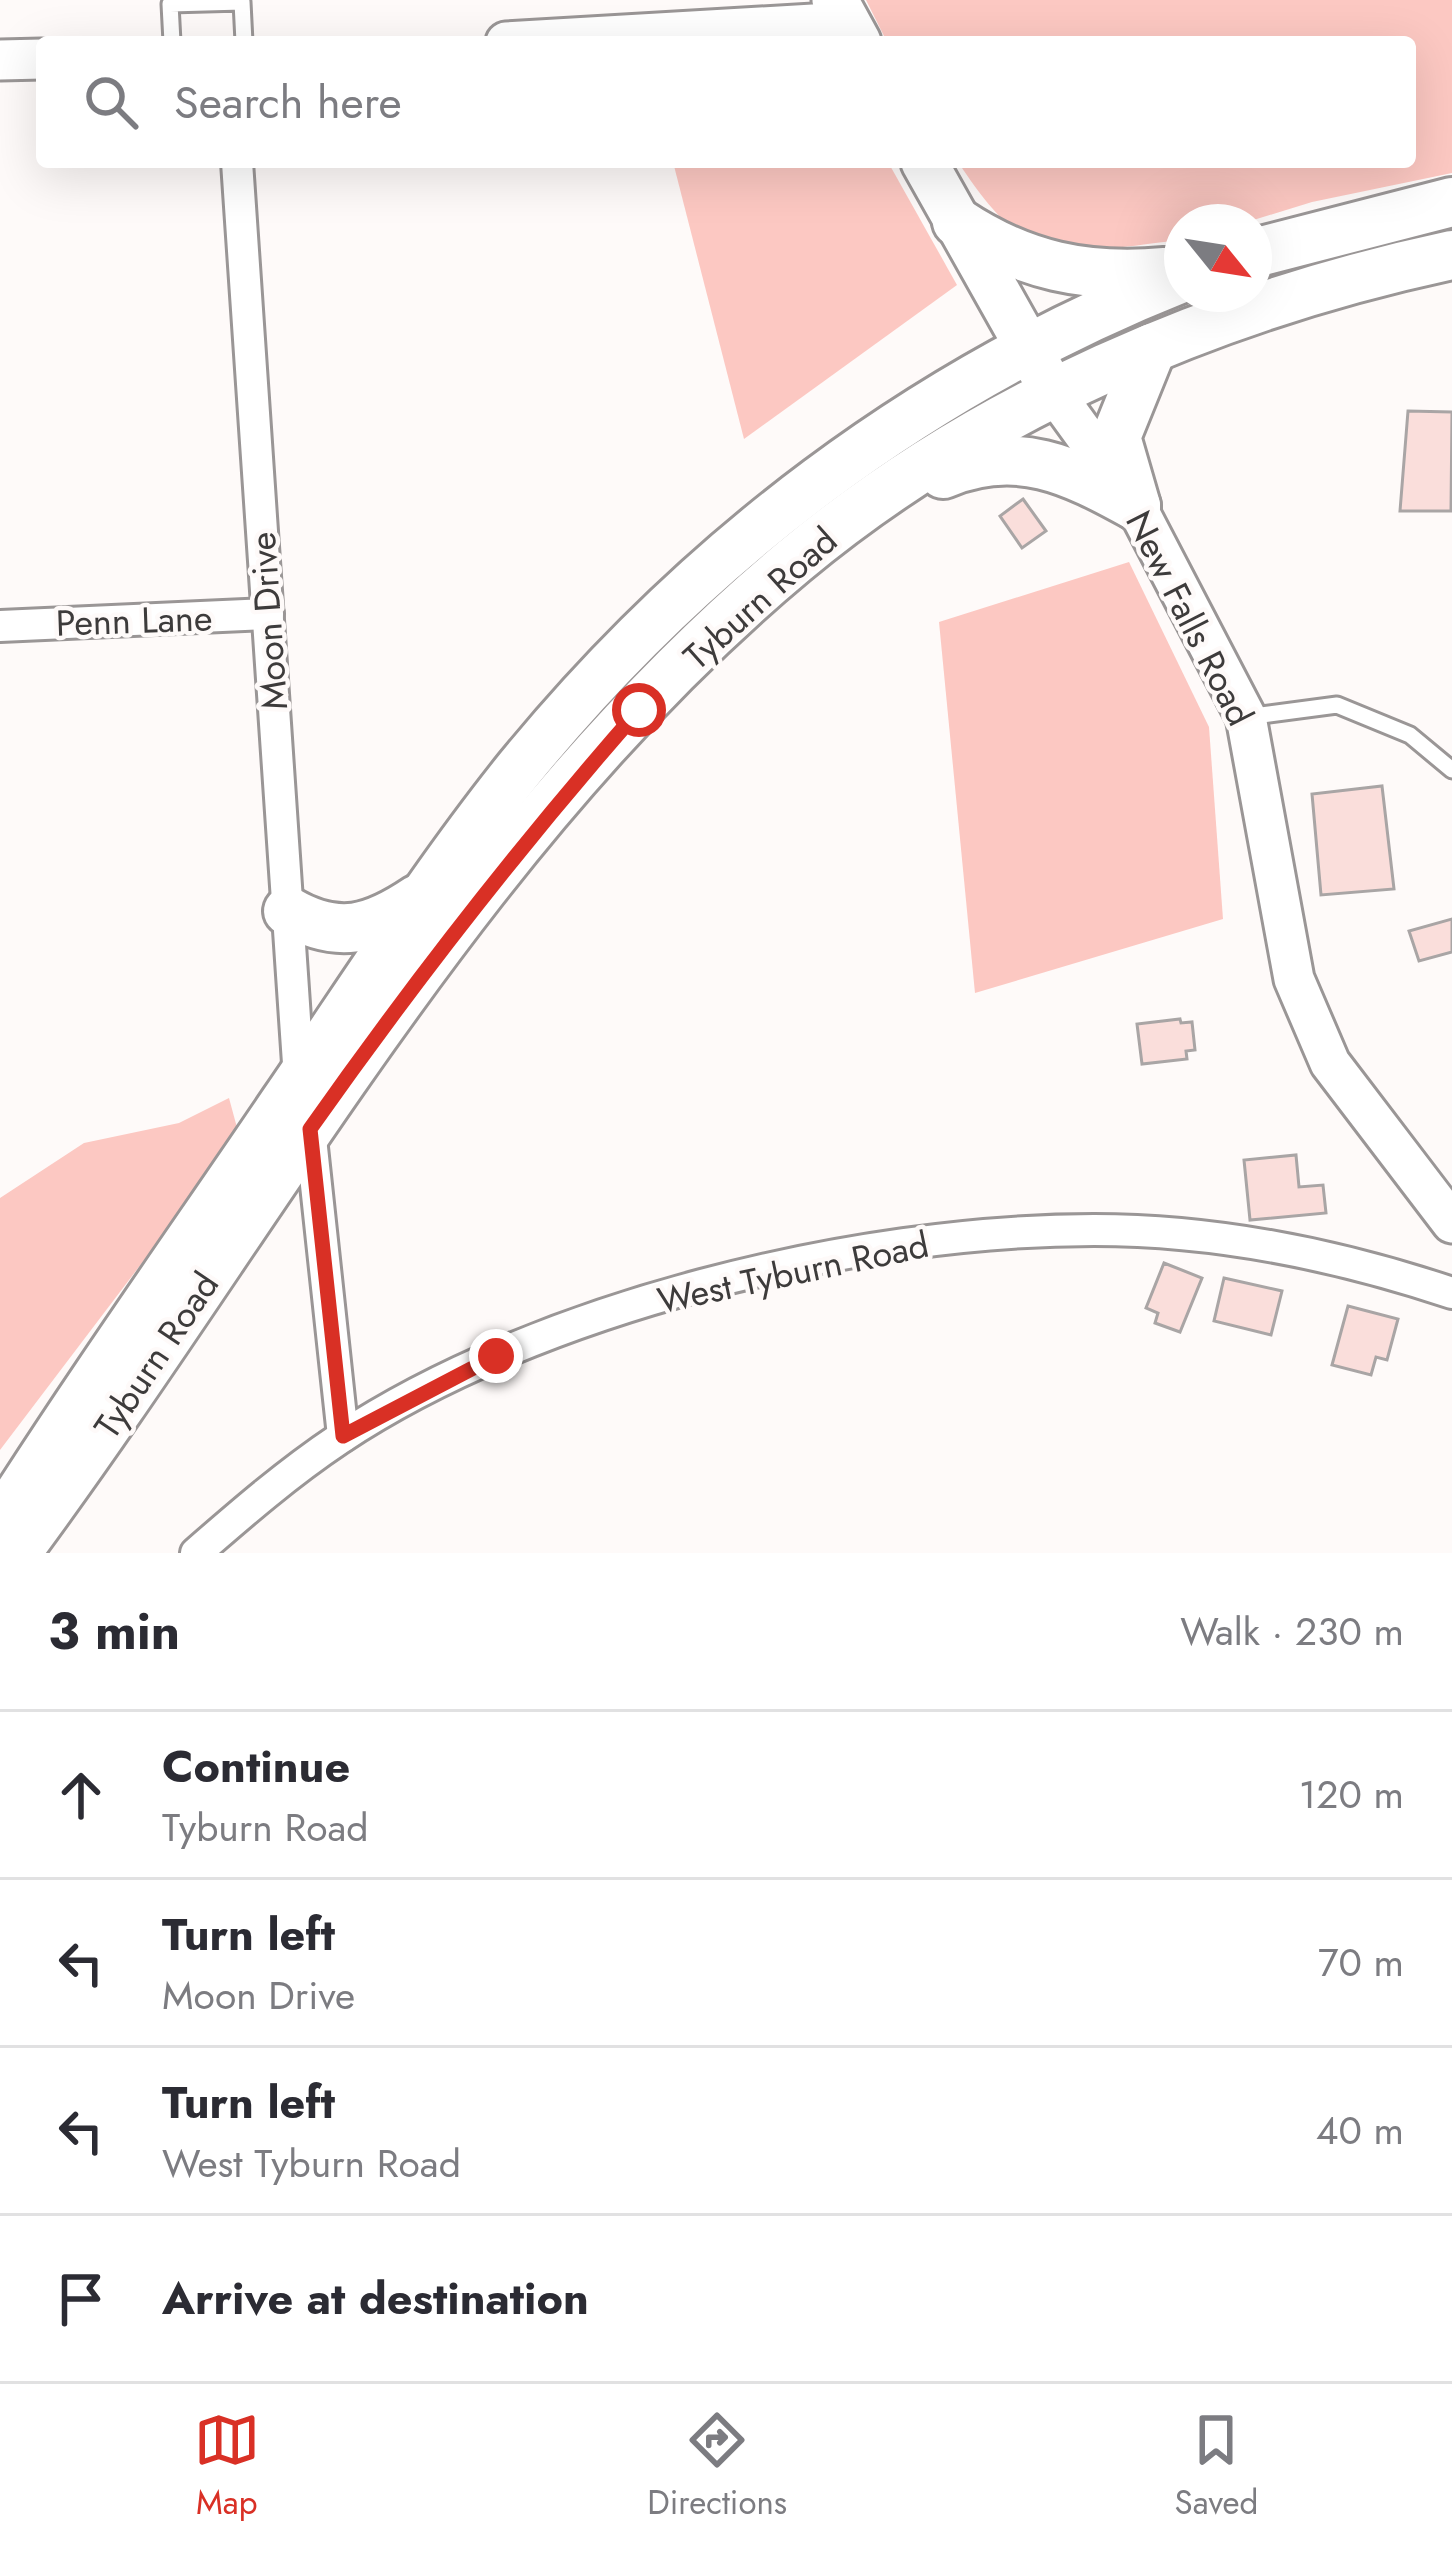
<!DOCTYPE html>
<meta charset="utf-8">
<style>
body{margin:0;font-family:Jost,sans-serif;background:#f7f7f7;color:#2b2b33}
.compass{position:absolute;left:1164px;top:204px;width:108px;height:108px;border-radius:50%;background:#fff;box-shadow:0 12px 48px #0002;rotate:120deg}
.stop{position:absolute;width:36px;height:36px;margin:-27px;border:9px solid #d93025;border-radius:50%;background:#fff}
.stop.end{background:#d93025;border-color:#fff;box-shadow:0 3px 12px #0008}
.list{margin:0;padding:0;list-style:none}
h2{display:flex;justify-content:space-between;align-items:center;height:156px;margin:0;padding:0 48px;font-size:51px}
h2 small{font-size:39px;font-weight:400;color:#7c7c81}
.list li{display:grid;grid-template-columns:78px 1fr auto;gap:36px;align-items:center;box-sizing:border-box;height:168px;padding:0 48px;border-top:3px solid #e1e1e2}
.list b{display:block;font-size:45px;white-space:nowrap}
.list p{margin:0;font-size:39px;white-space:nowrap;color:#7c7c81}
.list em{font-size:39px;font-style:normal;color:#7c7c81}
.icon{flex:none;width:66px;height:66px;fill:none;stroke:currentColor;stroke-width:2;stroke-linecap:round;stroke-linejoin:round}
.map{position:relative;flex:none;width:1452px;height:1553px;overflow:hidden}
.search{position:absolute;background:#fff;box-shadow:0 12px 48px #0002;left:36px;right:36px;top:36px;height:132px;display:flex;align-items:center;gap:30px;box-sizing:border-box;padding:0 42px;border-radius:12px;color:#7c7c81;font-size:45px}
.sheet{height:828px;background:#fff}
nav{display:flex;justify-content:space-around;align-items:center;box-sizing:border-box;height:168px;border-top:3px solid #e1e1e2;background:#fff;font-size:33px;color:#7c7c81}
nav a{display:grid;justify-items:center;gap:6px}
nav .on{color:#d93025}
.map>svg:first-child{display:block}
.green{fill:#fcc8c2}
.building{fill:#fadedb;stroke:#a9a5a5;stroke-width:3}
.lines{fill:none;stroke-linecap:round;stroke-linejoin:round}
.service-casing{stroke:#9a9696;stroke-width:21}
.minor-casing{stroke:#9a9696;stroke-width:36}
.tertiary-casing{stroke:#9a9696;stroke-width:45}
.secondary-casing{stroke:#9a9696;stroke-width:51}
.primary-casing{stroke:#9a9696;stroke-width:54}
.service{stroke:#fff;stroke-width:15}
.minor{stroke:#fff;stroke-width:30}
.tertiary{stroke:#fff;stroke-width:39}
.secondary{stroke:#fff;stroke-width:45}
.primary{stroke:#fff;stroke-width:48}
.route{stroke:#d93025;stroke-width:15}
.labels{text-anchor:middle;stroke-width:9;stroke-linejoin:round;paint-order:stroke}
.street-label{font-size:36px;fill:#3d3b3b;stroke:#fefaf9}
</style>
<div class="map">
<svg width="1452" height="1553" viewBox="0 0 1452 1553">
<rect width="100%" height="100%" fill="#fefaf9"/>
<g class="green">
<path d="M866,0h586v173l-140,29 -65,20h-65v18c-43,4 -101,17 -144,3 -33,-11 -61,-53 -80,-81h452v-120h-523z"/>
<polygon points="673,162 888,162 957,285 744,439"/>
<polygon points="1129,562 1209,727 1223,919 975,993 939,622"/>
<polygon points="229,1098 239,1135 0,1450 0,1198 84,1143 179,1123"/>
</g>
<g class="building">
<polygon points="1408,411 1452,412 1451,511 1400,511"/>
<polygon points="1023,499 1046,531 1022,548 1000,516"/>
<polygon points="1382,786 1394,889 1321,895 1312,794"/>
<polygon points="1452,919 1452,952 1419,961 1409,931"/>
<polygon points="1180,1019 1181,1023 1192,1022 1195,1050 1186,1051 1187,1059 1142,1064 1137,1024"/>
<polygon points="1296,1155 1299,1187 1323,1185 1326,1213 1250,1220 1244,1160"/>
<polygon points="1164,1263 1202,1278 1180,1332 1155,1323 1158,1313 1146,1308"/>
<polygon points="1224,1278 1282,1291 1271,1335 1214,1321"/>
<polygon points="1348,1306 1398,1319 1387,1360 1376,1357 1371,1375 1332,1365"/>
</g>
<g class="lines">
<defs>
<g id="service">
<polyline points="172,42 170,4 242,2 244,42"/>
<polyline points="1246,717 1337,705 1410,735 1452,770"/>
</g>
<g id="minor">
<polyline points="237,162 299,1078"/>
<polyline points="0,626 268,614"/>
<polyline points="310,1129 343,1436"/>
<path d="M196,1553c46,-40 92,-80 143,-114 199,-132 517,-209 755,-209 121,0 244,25 358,63"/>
</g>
<g id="tertiary">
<polyline points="506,42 847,22"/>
<polyline points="0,60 42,59"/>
<polyline points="1055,394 1136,506 1246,717 1294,979 1330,1063 1452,1223"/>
</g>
<g id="secondary">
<polyline points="835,0 858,42"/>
<polyline points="924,162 1047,381"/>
</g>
<g id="primary">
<path d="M957,222c66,44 129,57 208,50"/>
<polyline points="1254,253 1452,202"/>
<path d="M943,474c74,-31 128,-4 193,32"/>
<polyline points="1136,506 1116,437 1152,348"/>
<path d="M288,911c50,29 84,19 130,-12"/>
<path d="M0,1524c91,-143 189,-281 284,-421 77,-112 150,-228 235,-334 178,-218 401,-387 663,-491"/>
<path d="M16,1553c249,-336 452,-721 778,-992 186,-155 423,-256 658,-306"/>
</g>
</defs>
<use href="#service" class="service-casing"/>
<use href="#minor" class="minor-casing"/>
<use href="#tertiary" class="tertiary-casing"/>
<use href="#secondary" class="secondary-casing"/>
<use href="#primary" class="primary-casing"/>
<use href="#service" class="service"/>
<use href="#minor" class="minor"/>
<use href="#tertiary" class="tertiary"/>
<use href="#secondary" class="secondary"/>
<use href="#primary" class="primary"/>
</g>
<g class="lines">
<path class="route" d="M496,1356l-153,80 -33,-307c103,-146 211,-285 329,-419"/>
</g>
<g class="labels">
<g class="street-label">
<text transform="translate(760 598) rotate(-42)" y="13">Tyburn Road</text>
<text transform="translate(1190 618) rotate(63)" y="13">New Falls Road</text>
<text transform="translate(134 620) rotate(-2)" y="13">Penn Lane</text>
<text transform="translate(268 621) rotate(-94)" y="13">Moon Drive</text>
<text transform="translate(793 1272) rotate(-12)" y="13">West Tyburn Road</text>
<text transform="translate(156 1355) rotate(-56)" y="13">Tyburn Road</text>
</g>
</g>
</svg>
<svg class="compass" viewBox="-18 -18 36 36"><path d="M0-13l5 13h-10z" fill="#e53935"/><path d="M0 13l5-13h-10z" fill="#7c7c81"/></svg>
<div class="stop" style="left:639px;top:710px"></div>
<div class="stop end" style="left:496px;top:1356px"></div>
<div class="search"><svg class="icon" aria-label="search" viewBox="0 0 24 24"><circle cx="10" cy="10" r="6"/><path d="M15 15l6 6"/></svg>Search here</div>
</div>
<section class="sheet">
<h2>3 min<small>Walk · 230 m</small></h2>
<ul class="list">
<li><svg class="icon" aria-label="ahead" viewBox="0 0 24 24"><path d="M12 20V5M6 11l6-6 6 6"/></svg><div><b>Continue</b><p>Tyburn Road</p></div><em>120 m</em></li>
<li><svg class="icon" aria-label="left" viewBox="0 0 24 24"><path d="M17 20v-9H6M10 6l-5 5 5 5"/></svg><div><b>Turn left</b><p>Moon Drive</p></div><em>70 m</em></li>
<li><svg class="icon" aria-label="left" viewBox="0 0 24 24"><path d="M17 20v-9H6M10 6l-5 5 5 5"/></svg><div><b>Turn left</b><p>West Tyburn Road</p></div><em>40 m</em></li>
<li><svg class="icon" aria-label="arrive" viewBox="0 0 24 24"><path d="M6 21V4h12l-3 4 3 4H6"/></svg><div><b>Arrive at destination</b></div></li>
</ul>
</section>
<nav>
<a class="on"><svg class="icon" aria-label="map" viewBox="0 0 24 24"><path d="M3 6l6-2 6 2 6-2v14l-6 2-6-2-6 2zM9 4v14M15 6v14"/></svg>Map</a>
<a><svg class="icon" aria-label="directions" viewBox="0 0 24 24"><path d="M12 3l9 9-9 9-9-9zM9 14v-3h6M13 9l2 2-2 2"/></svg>Directions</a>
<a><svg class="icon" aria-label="saved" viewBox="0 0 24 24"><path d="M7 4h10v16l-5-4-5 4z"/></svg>Saved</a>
</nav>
